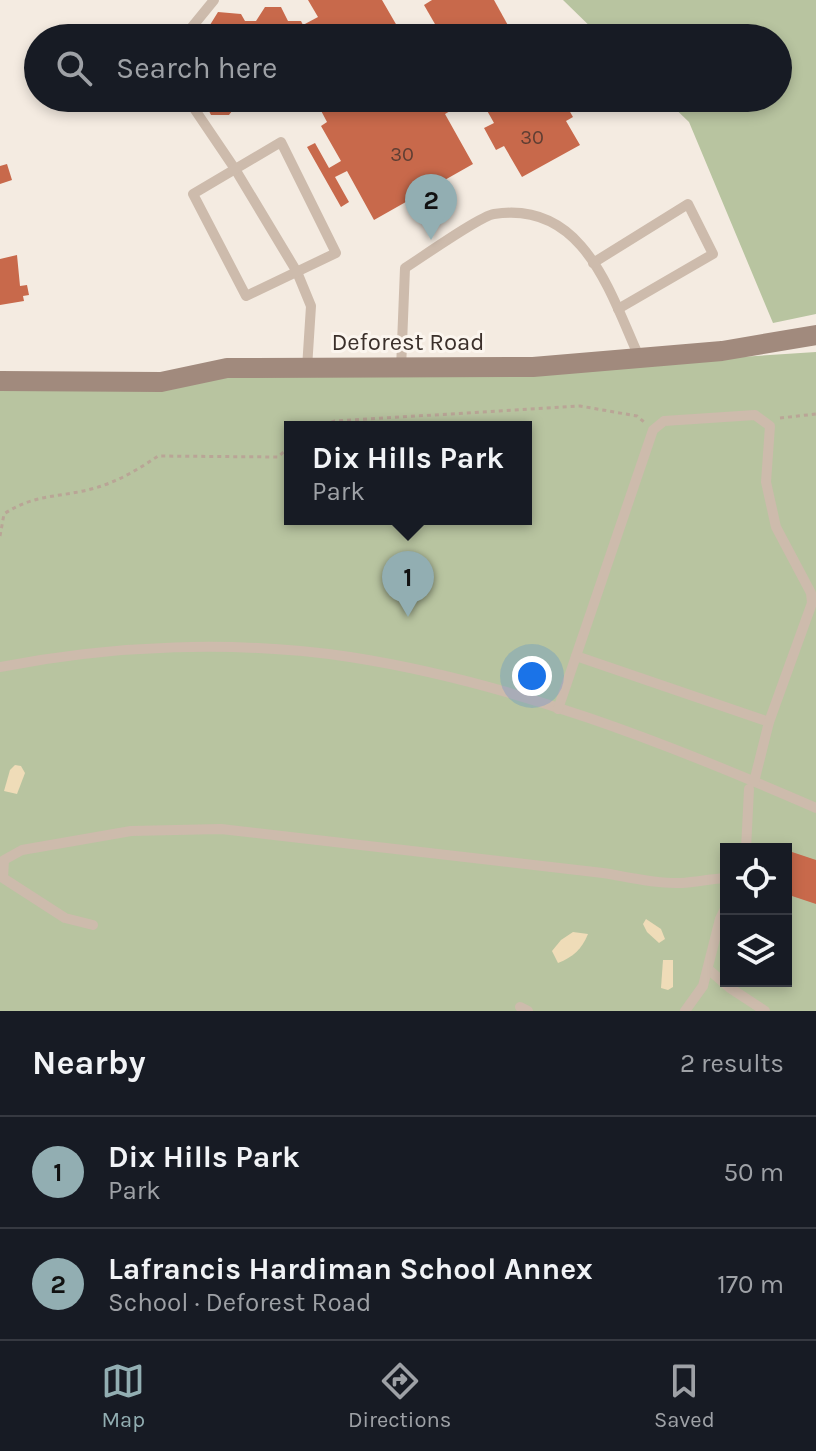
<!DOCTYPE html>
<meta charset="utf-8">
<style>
body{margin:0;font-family:Karla,sans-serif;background:#20242c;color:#f1f3f6}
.controls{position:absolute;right:24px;bottom:24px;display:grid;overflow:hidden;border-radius:0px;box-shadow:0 4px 12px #0003}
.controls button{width:72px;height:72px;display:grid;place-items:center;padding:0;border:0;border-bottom:2px solid #363941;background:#171b24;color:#f1f3f6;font:40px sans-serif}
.you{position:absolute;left:532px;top:676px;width:28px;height:28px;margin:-20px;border:6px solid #fff;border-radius:50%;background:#1a73e8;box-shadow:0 0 0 12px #1a73e833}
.badge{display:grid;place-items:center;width:52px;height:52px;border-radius:50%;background:#92aeb2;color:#111;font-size:26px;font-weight:700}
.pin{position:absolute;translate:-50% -66px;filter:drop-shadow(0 2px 4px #0008)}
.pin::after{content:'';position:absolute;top:42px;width:28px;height:24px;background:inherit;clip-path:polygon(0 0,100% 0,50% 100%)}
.popup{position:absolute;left:284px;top:421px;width:248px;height:104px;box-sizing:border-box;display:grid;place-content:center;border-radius:0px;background:#171b24;filter:drop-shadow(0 2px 6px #0005);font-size:26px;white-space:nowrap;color:#9ea1a6}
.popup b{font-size:30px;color:#f1f3f6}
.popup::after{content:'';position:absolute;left:50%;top:100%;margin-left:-16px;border:16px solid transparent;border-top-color:#171b24}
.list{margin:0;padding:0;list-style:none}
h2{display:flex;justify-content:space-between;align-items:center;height:104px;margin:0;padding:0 32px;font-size:34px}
h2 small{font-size:26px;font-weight:400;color:#9ea1a6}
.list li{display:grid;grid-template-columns:52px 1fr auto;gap:24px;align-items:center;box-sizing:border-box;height:112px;padding:0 32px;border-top:2px solid #363941}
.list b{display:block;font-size:30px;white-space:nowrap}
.list p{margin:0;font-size:26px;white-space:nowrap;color:#9ea1a6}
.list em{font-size:26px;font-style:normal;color:#9ea1a6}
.icon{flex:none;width:44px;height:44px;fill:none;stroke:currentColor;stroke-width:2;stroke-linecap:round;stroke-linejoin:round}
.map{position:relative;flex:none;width:816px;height:1011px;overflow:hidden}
.search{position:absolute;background:#171b24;box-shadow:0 4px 12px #0003;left:24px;right:24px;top:24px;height:88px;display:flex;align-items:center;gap:20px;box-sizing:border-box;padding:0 28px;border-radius:44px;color:#9ea1a6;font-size:30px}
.sheet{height:328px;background:#171b24}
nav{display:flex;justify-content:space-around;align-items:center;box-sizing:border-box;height:112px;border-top:2px solid #363941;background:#171b24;font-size:22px;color:#9ea1a6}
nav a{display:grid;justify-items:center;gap:4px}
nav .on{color:#92aeb2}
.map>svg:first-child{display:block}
.green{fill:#b8c4a0;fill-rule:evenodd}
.sand{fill:#efdcb8}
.building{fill:#c8694b}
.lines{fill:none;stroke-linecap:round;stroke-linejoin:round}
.path{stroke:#b9a596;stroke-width:3;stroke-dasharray:4 4;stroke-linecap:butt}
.lane{stroke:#cdbbac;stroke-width:10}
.secondary{stroke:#a18a7d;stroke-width:20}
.labels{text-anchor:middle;stroke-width:6;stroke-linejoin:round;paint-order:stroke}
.number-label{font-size:20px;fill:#5e3e33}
.street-label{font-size:24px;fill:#3b302b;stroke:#fbf5ee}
</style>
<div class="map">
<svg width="816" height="1011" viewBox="0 0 816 1011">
<rect width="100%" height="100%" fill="#f4ebe1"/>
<g class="green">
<polygon points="563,0 816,0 816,314 773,323 689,122 664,98 778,98 778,38 602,38"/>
<path d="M816,352v659h-816v-625l709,-27zM290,427h236v92h-236zM726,849h60v132h-60z"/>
</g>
<g class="sand">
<polygon points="15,765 21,766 25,773 17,794 4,791 10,770"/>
<polygon points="646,919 661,929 665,939 659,943 647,932 643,924"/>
<path d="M573,932l15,2c-6,15 -15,23 -30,29l-6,-12 9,-11z"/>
<polygon points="663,960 673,960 673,987 668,990 661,988"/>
</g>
<g class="building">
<polygon points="308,0 382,0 404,38 330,38 322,24 308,31 309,38 208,38 205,33 218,12 241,14 245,21 256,21 265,7 281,7 288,21 301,21 303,25 318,17"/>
<polygon points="432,0 494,0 515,38 443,38 424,5"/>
<polygon points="206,98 281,98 272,112 251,110 248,104 237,104 229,115 211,115 204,101"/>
<polygon points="326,98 437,98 440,103 448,98 472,98 445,114 473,164 374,220 347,171 335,177 349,202 341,207 307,147 315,143 329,168 341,161 321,126 327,122 317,103"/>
<polygon points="480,98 562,98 573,117 566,121 580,145 522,177 504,146 496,150 484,128 494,123"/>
<polygon points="7,164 12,180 0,184 0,166"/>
<polygon points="17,255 20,286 27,285 29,295 23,296 24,301 0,305 0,259"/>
<polygon points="786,850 816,860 816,904 786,894"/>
</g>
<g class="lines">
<g class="path">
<polyline points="780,418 816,414"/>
<polyline points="316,427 335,421 580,406 637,416 644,422"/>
<path d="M0,536l4,-22c31,-21 57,-16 91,-26 22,-6 44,-19 63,-32l120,1 12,-11"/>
</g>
<g class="lane">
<polyline points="183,38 214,0"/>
<polyline points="187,98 235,169 297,272 311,306 307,368"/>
<polygon points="281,142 336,253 246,296 193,194"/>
<polyline points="593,263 688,204 713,254 618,309"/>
<path d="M401,369l4,-101c16,-10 75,-52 89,-54 90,-14 116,79 146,145"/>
<polyline points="576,656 769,722"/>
<path d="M0,667c114,-22 235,-27 350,-10 161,25 317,86 466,151"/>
<polyline points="558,709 653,430 664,421 755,415 770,426 766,482 776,527 811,593 812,603 769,722 754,782"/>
<polyline points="746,849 749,789"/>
<path d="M93,925l-28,-7 -62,-40 1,-18 18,-10 109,-19 90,-2 382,44c25,4 52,11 78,10 15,-1 30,-4 45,-5"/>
<polyline points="708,969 730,988 765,1011"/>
<polyline points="520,1007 528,1011"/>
<polyline points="685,1011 703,986 720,919 726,907"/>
</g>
<polyline class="secondary" points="0,381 161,382 227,368 533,367 722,351 816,335"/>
</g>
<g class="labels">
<g class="number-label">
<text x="532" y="144">30</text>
<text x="402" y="161">30</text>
</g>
<g class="street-label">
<text x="408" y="350">Deforest Road</text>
</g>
</g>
</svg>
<div class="controls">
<button><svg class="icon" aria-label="locate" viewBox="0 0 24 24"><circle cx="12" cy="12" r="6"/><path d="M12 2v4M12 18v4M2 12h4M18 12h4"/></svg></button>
<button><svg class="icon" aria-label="layers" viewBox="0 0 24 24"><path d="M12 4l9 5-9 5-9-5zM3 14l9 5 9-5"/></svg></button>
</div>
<div class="you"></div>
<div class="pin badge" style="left:408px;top:617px">1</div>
<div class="popup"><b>Dix Hills Park</b>Park</div>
<div class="pin badge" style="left:431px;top:240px">2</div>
<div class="search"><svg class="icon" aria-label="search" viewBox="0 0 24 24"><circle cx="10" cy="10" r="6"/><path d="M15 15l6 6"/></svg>Search here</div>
</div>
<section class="sheet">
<h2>Nearby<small>2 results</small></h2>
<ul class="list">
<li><span class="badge">1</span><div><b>Dix Hills Park</b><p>Park</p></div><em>50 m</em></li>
<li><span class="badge">2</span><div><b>Lafrancis Hardiman School Annex</b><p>School · Deforest Road</p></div><em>170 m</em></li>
</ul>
</section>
<nav>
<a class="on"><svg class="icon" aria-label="map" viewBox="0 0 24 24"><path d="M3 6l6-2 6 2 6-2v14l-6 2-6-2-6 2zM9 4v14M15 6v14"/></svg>Map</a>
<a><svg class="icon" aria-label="directions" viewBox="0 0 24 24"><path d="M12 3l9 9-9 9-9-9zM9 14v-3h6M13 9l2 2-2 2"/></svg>Directions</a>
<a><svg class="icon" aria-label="saved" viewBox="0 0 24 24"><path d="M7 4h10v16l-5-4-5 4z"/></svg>Saved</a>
</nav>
